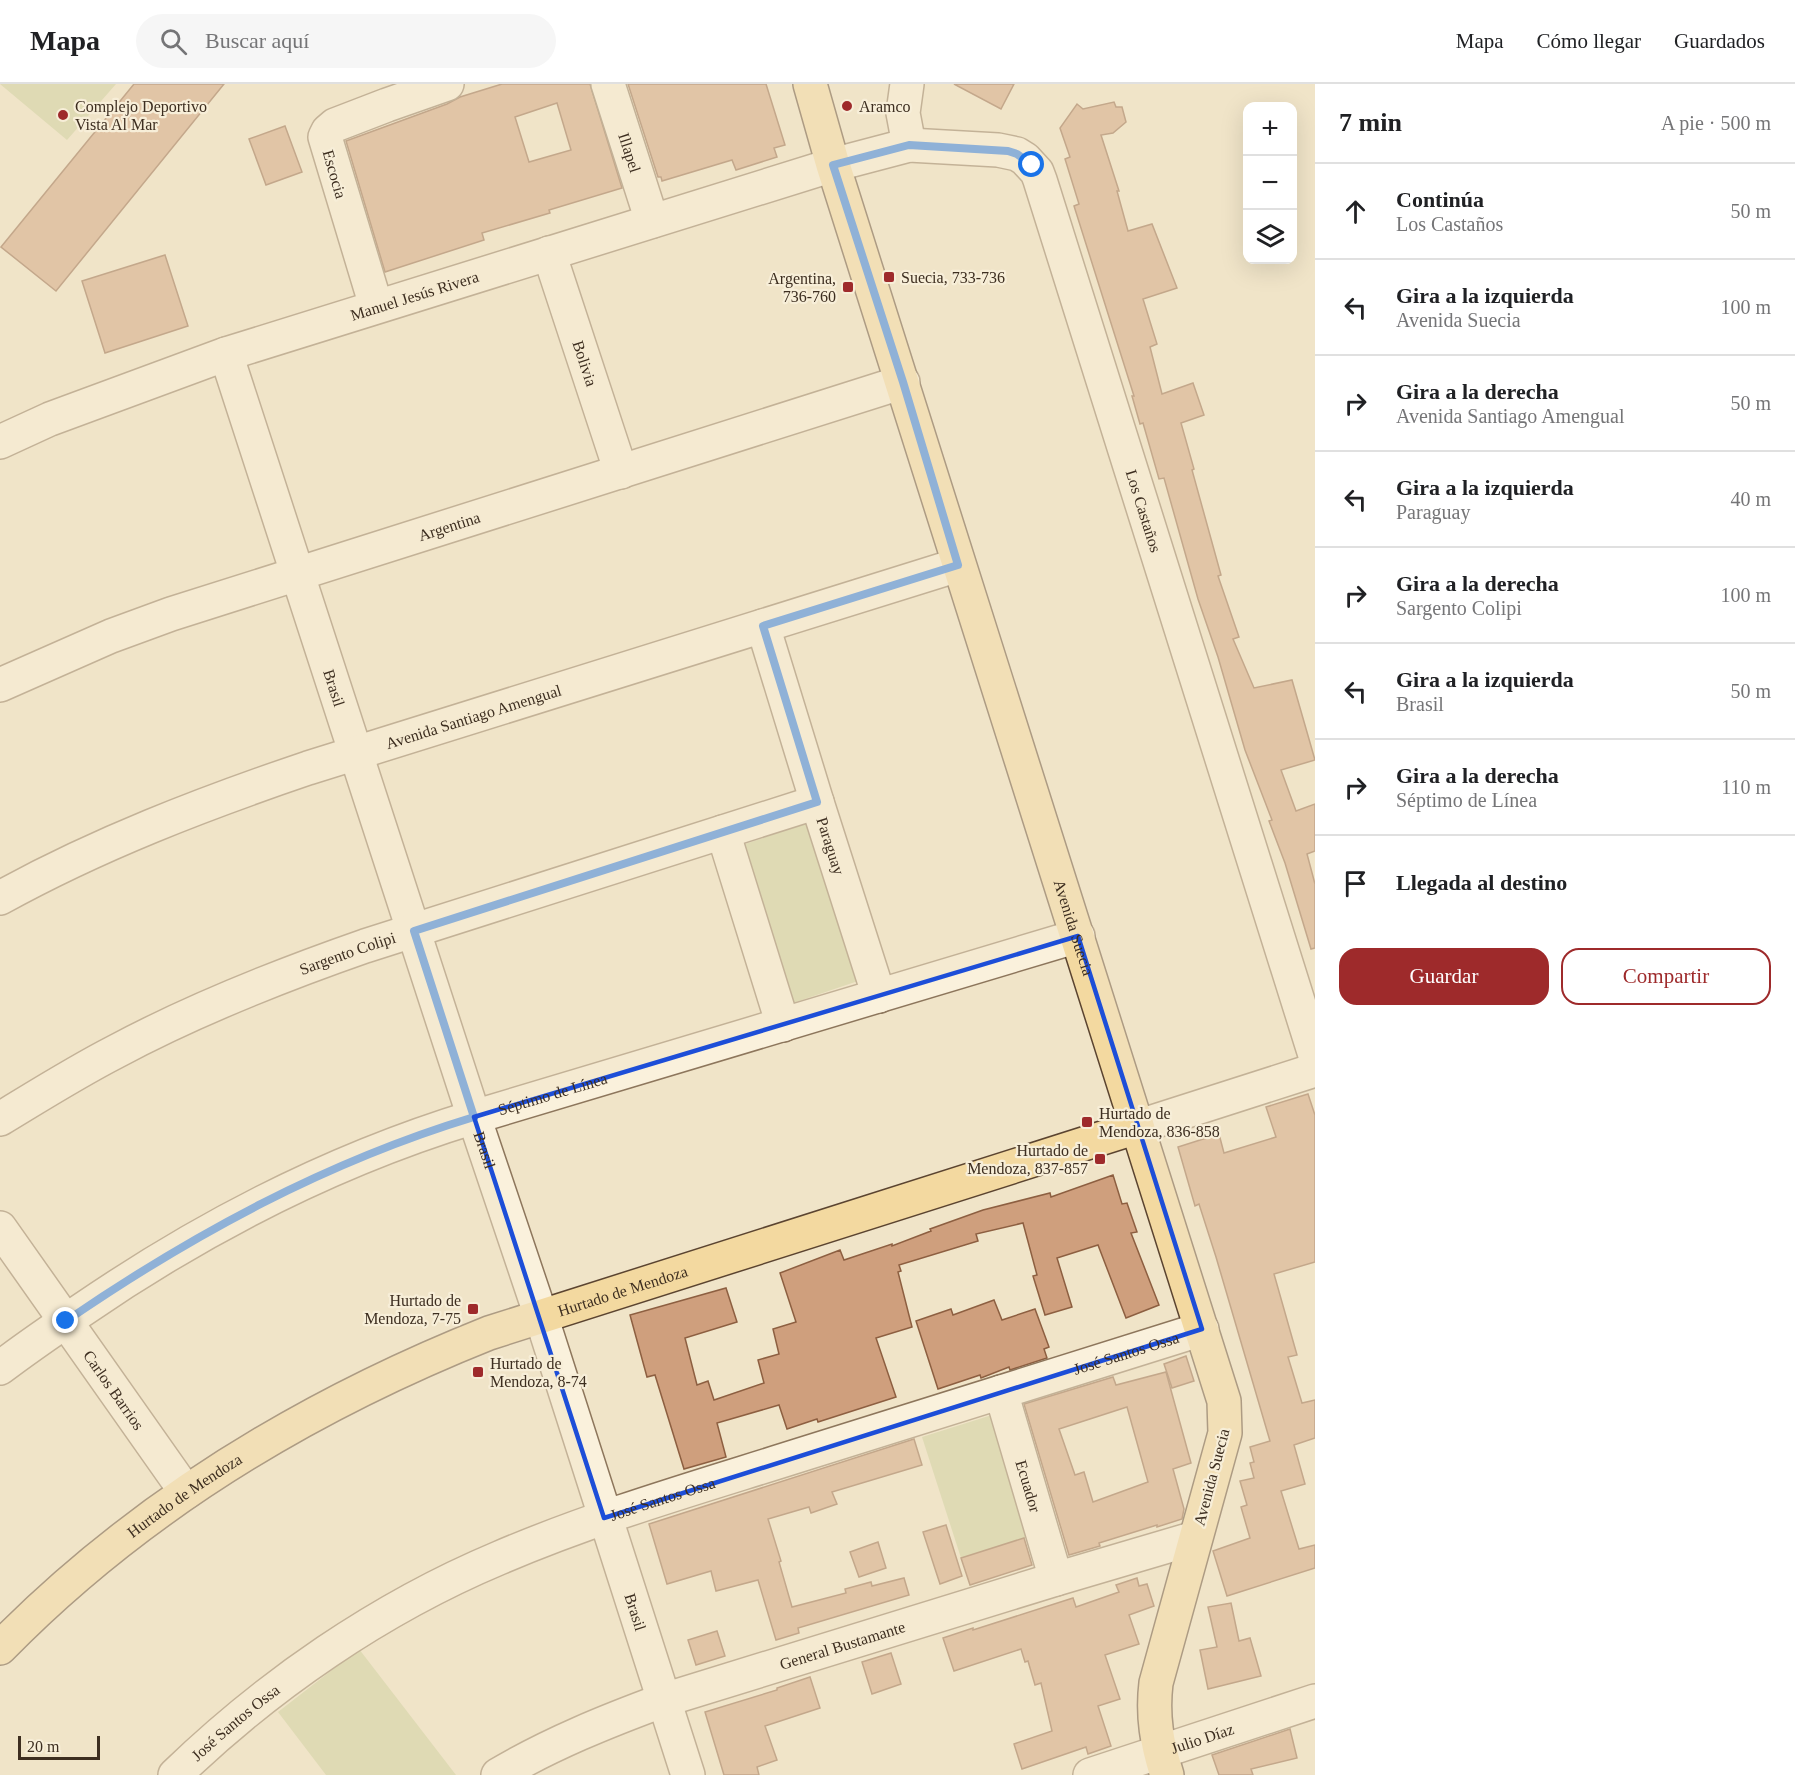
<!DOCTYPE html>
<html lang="es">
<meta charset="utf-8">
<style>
body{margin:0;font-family:"Times New Roman",serif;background:#f6f6f6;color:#202124}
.controls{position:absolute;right:18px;top:18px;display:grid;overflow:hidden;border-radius:12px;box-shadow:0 6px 24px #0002}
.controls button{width:54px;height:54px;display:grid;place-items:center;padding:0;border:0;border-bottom:2px solid #e0e0e0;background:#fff;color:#202124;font:30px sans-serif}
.scale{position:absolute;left:18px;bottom:15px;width:82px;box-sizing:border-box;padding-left:6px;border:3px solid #3d2e20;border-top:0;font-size:16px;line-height:21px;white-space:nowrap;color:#3d2e20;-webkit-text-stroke:4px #f7eed8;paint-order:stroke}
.stop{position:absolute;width:18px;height:18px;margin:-14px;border:4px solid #1a73e8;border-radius:50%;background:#fff}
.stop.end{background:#1a73e8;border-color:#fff;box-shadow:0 2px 6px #0008}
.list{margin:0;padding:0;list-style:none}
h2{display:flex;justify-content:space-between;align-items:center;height:78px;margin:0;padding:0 24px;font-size:26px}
h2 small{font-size:20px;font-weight:400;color:#757577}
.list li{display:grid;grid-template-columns:39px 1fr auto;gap:18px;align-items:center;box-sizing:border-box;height:96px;padding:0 24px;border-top:2px solid #e0e0e0}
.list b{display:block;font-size:22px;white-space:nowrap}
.list p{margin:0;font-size:20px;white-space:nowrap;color:#757577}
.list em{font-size:20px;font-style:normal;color:#757577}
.actions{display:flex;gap:12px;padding:18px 24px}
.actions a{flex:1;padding:14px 0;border:2px solid #9e2a2b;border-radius:18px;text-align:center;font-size:21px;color:#9e2a2b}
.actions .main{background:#9e2a2b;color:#fff}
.icon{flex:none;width:33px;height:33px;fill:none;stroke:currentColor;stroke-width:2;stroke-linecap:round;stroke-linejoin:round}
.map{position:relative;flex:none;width:1315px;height:1691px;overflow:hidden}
header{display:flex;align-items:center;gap:36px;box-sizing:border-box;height:84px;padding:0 30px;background:#fff;border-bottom:2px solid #e0e0e0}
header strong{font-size:28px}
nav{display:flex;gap:33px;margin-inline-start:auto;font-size:21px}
.search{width:420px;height:54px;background:#f6f6f6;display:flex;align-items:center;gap:15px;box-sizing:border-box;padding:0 21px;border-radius:33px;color:#757577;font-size:22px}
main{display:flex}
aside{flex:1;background:#fff}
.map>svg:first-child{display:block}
.green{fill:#c9cf9b}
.building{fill:#cf9f7d;stroke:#8d5f41;stroke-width:1.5;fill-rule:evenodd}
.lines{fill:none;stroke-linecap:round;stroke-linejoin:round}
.minor-casing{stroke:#8d765c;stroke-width:36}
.major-casing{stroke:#5b4430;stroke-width:36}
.minor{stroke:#faf1dc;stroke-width:33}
.major{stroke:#f3d9a0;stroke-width:33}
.route{stroke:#1a73e8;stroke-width:8}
.marked{fill:none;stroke:#1d4ed8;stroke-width:4.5;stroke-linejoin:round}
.poi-dot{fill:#9e2a2b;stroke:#f7eed8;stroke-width:2}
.labels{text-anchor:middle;stroke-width:4.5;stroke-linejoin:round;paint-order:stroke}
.poi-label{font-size:16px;fill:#3d2e20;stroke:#f7eed8;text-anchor:start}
.street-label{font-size:16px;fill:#3d2e20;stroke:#f7eed8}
</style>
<header>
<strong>Mapa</strong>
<div class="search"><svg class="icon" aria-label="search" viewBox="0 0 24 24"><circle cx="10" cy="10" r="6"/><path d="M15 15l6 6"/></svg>Buscar aquí</div>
<nav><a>Mapa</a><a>Cómo llegar</a><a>Guardados</a></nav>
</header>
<main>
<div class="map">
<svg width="1315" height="1691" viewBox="0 0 1315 1691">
<rect width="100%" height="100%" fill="#f0e4c8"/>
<g class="green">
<polygon points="0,0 116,0 67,56"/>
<polygon points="808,739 861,896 787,921 736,763"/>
<polygon points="995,1330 1034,1451 961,1474 922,1353"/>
<polygon points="359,1565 456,1691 326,1691 278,1628"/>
</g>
<g class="building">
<polygon points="134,0 224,0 56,207 1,163"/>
<path d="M502,0h88l32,104 -73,22 1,3 -68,20 2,7 -99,32 -39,-131 101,-37 13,-7zM557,19l14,47 -42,12 -14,-45z"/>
<polygon points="628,0 766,0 785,61 774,64 777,73 736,86 732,76 662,97 661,93 658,93"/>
<polygon points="954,0 1014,0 1001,25"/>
<polygon points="1114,18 1116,23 1122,23 1126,38 1113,49 1101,51 1119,107 1117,107 1128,147 1152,140 1177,204 1143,215 1157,260 1150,263 1162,310 1193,299 1204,331 1181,339 1194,385 1192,386 1221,491 1218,492 1239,553 1233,555 1254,604 1292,596 1315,676 1281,686 1296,727 1315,720 1315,767 1307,770 1315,800 1315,864 1311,865 1285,779 1269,737 1272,736 1245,666 1218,573 1198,515 1164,394 1159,395 1143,339 1140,340 1132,312 1134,312 1074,122 1079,120 1065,75 1070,73 1060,44 1077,20 1083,25"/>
<polygon points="285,42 302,88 266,101 249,55"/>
<polygon points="165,171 188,242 105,269 82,197"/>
<polygon points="1308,1010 1315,1031 1315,1178 1274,1190 1297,1271 1288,1273 1302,1319 1315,1316 1315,1354 1294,1361 1305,1400 1281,1407 1299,1465 1315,1461 1315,1484 1227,1512 1213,1467 1250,1454 1241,1423 1247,1421 1240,1397 1254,1394 1250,1379 1254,1378 1250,1363 1270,1357 1216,1173 1199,1120 1195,1122 1178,1063 1219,1050 1224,1069 1276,1053 1266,1023"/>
<polygon points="1113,1091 1122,1120 1127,1119 1137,1148 1131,1149 1159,1221 1126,1234 1098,1161 1057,1174 1072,1223 1045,1231 1033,1192 1037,1191 1023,1139 976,1150 978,1157 899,1181 901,1187 898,1188 912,1243 876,1254 896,1313 818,1338 817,1335 787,1345 779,1321 717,1339 726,1373 684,1385 655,1291 647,1293 630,1231 726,1204 737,1238 685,1254 697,1301 708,1297 714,1316 764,1299 758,1276 779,1270 773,1245 796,1238 780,1189 840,1166 844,1176 892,1160 892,1162 931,1147 930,1145 983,1126 1050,1109 1051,1113"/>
<polygon points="994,1216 1002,1236 1035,1225 1049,1263 1044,1265 1047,1274 1010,1286 1009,1283 981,1294 980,1291 938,1305 916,1237 951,1225 953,1231"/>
<polygon points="1186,1272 1194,1297 1172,1304 1164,1280"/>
<path d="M1166,1288l25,91 -18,6 11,40 -2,10 -25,8v-2l-58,18 1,3 -31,9 -45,-151 89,-27 3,8zM1127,1323l21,75 -55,20 -9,-30 -9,3 -16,-46z"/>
<polygon points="914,1355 922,1381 832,1408 837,1420 811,1429 809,1423 768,1435 781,1477 779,1478 792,1523 846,1509 845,1505 871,1498 872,1502 904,1494 909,1511 798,1544 799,1549 776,1556 758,1496 716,1507 711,1487 667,1500 649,1440"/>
<polygon points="946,1441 962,1492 940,1500 923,1448"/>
<polygon points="1024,1454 1032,1481 970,1501 961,1474"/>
<polygon points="878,1458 886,1484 859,1493 850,1468"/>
<polygon points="1137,1494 1139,1502 1147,1500 1154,1522 1129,1531 1139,1560 1105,1571 1120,1615 1098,1622 1111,1662 1088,1670 1086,1663 1022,1685 1014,1660 1052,1647 1041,1599 1035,1601 1028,1577 1025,1578 1021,1565 954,1587 943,1554 973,1544 973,1546 1073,1514 1076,1523 1119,1508 1116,1501"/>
<polygon points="1231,1519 1239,1557 1250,1554 1261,1592 1208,1605 1200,1566 1217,1563 1208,1523"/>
<polygon points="717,1547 725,1572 696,1581 688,1556"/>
<polygon points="891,1569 901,1600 872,1610 862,1578"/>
<polygon points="810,1593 820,1624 765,1642 777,1676 757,1683 759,1691 724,1691 705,1628 777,1606 777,1604"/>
<polygon points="1290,1645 1297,1674 1251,1685 1253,1691 1219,1691 1212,1671"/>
</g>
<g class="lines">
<defs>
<g id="minor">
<path id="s1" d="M608,0l44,137"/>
<polyline points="907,0 903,29 909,61"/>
<path id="s2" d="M549,169l72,219"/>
<polyline points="376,222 325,53 328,47 335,41 387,21 447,0"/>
<path id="s3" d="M226,270l248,763 67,199 147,459"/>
<path id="s4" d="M0,358l50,-23 176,-65 607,-189 76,-20 89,5 19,4 8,5 12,13 3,8 275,875"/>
<path id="s5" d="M763,542l54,176 62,194"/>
<path id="s6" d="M0,601l111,-49 60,-22 732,-232"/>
<polyline points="723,748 783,941"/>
<path id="s7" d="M0,814c98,-54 202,-94 308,-130l650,-203"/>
<path id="s8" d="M0,1035c38,-23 76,-47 115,-67 80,-43 164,-76 250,-106l452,-144"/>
<polyline points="1137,1043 1315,986"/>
<path id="s9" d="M0,1144l186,264"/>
<path id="s10" d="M0,1284c26,-20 54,-39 82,-58 121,-83 251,-150 392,-193l604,-181"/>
<path id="s11" d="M1001,1308l55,187"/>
<path id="s12" d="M175,1691c93,-90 205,-167 324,-217 98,-42 200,-71 301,-103 134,-42 268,-84 402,-126"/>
<path id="s13" d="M498,1691c52,-31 109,-54 166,-75l392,-121 139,-41"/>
<path id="s14" d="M1090,1691l225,-74"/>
</g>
<g id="major">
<path id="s15" d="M810,0l23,81 391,1236 1,32 -69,250c-4,33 1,61 11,92"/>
<path id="s16" d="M0,1564c138,-141 306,-242 489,-315l648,-206"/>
</g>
</defs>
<use href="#minor" class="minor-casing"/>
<use href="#major" class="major-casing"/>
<use href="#minor" class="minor"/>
<use href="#major" class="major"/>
</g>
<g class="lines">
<path class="route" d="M66,1237c127,-87 260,-159 408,-204l-60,-186 403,-129 -54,-176 195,-61 -55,-183 -70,-217 76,-20 99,6 9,3 15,11"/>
</g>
<path d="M0 0H1315V1691H0ZM1078,852l124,393 -598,189 -130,-401z" fill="#f0e4c8" fill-opacity=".55" fill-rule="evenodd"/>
<path class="marked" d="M1078,852l124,393 -598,189 -130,-401z"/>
<g class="poi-dot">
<circle cx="847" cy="22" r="6"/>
<circle cx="63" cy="31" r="6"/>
<rect x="883" y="187" width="12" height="12" rx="3"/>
<rect x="842" y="197" width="12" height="12" rx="3"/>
<rect x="1081" y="1032" width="12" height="12" rx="3"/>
<rect x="1094" y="1069" width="12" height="12" rx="3"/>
<rect x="467" y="1219" width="12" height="12" rx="3"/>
<rect x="472" y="1282" width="12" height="12" rx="3"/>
</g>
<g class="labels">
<g class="poi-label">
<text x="75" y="28">Complejo Deportivo<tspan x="75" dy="18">Vista Al Mar</tspan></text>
<text x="859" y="28">Aramco</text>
<text x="901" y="199">Suecia, 733-736</text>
<text x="836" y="200" text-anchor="end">Argentina,<tspan x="836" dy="18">736-760</tspan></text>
<text x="1099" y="1035">Hurtado de<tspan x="1099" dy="18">Mendoza, 836-858</tspan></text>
<text x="1088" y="1072" text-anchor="end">Hurtado de<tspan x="1088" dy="18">Mendoza, 837-857</tspan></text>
<text x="461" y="1222" text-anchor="end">Hurtado de<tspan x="461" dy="18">Mendoza, 7-75</tspan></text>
<text x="490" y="1285">Hurtado de<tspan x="490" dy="18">Mendoza, 8-74</tspan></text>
</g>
<g class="street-label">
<text dy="6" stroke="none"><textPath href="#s1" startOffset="72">Illapel</textPath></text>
<text transform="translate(335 90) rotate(74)" y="6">Escocia</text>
<text dy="6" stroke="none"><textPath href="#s4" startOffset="440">Manuel Jesús Rivera</textPath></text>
<text dy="6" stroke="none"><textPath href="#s2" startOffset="116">Bolivia</textPath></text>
<text dy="6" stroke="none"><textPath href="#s4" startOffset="1448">Los Castaños</textPath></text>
<text dy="6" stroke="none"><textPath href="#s6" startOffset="477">Argentina</textPath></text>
<text dy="6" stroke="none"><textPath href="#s3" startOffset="351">Brasil</textPath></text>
<text dy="6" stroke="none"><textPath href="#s7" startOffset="508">Avenida Santiago Amengual</textPath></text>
<text dy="6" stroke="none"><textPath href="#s5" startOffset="230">Paraguay</textPath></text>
<text dy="6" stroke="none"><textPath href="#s15" startOffset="884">Avenida Suecia</textPath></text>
<text dy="6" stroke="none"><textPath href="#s8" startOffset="386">Sargento Colipi</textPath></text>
<text dy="6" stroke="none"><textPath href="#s10" startOffset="621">Séptimo de Línea</textPath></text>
<text dy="6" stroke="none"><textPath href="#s3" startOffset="837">Brasil</textPath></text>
<text dy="6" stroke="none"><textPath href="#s16" startOffset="726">Hurtado de Mendoza</textPath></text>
<text dy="6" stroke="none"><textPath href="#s12" startOffset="1052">José Santos Ossa</textPath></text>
<text dy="6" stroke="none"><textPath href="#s9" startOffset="198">Carlos Barrios</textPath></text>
<text transform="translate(1211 1393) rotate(-75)" y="6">Avenida Suecia</text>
<text dy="6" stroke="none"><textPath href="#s11" startOffset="98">Ecuador</textPath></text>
<text dy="6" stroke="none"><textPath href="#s16" startOffset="240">Hurtado de Mendoza</textPath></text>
<text dy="6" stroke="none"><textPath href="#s12" startOffset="566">José Santos Ossa</textPath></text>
<text dy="6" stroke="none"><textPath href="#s3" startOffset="1323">Brasil</textPath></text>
<text dy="6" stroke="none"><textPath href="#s13" startOffset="369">General Bustamante</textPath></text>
<text dy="6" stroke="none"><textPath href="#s12" startOffset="80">José Santos Ossa</textPath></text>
<text dy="6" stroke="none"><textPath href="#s14" startOffset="118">Julio Díaz</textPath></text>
</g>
</g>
</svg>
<div class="controls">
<button>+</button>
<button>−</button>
<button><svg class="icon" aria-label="layers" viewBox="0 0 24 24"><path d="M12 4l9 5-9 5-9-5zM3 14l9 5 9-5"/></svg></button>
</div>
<div class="scale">20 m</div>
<div class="stop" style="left:1032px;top:81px"></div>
<div class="stop end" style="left:66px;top:1237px"></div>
</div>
<aside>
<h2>7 min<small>A pie · 500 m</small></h2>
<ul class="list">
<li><svg class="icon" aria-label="ahead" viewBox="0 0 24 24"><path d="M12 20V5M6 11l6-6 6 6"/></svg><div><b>Continúa</b><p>Los Castaños</p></div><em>50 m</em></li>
<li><svg class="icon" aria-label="left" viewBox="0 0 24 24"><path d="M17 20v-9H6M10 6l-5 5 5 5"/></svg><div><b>Gira a la izquierda</b><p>Avenida Suecia</p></div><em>100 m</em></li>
<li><svg class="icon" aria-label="right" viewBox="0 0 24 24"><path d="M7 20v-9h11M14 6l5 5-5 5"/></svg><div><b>Gira a la derecha</b><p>Avenida Santiago Amengual</p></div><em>50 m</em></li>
<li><svg class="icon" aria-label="left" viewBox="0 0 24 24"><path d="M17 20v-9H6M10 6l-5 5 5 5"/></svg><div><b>Gira a la izquierda</b><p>Paraguay</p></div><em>40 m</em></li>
<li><svg class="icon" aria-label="right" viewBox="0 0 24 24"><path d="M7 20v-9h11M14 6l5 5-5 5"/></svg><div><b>Gira a la derecha</b><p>Sargento Colipi</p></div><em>100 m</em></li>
<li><svg class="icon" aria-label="left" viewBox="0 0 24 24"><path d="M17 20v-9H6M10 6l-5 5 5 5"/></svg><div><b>Gira a la izquierda</b><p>Brasil</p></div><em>50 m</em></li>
<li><svg class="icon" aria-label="right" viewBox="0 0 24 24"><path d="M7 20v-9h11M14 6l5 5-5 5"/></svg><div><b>Gira a la derecha</b><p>Séptimo de Línea</p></div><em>110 m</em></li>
<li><svg class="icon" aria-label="arrive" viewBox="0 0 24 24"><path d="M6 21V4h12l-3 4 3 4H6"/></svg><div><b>Llegada al destino</b></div></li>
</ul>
<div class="actions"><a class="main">Guardar</a><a>Compartir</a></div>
</aside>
</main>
